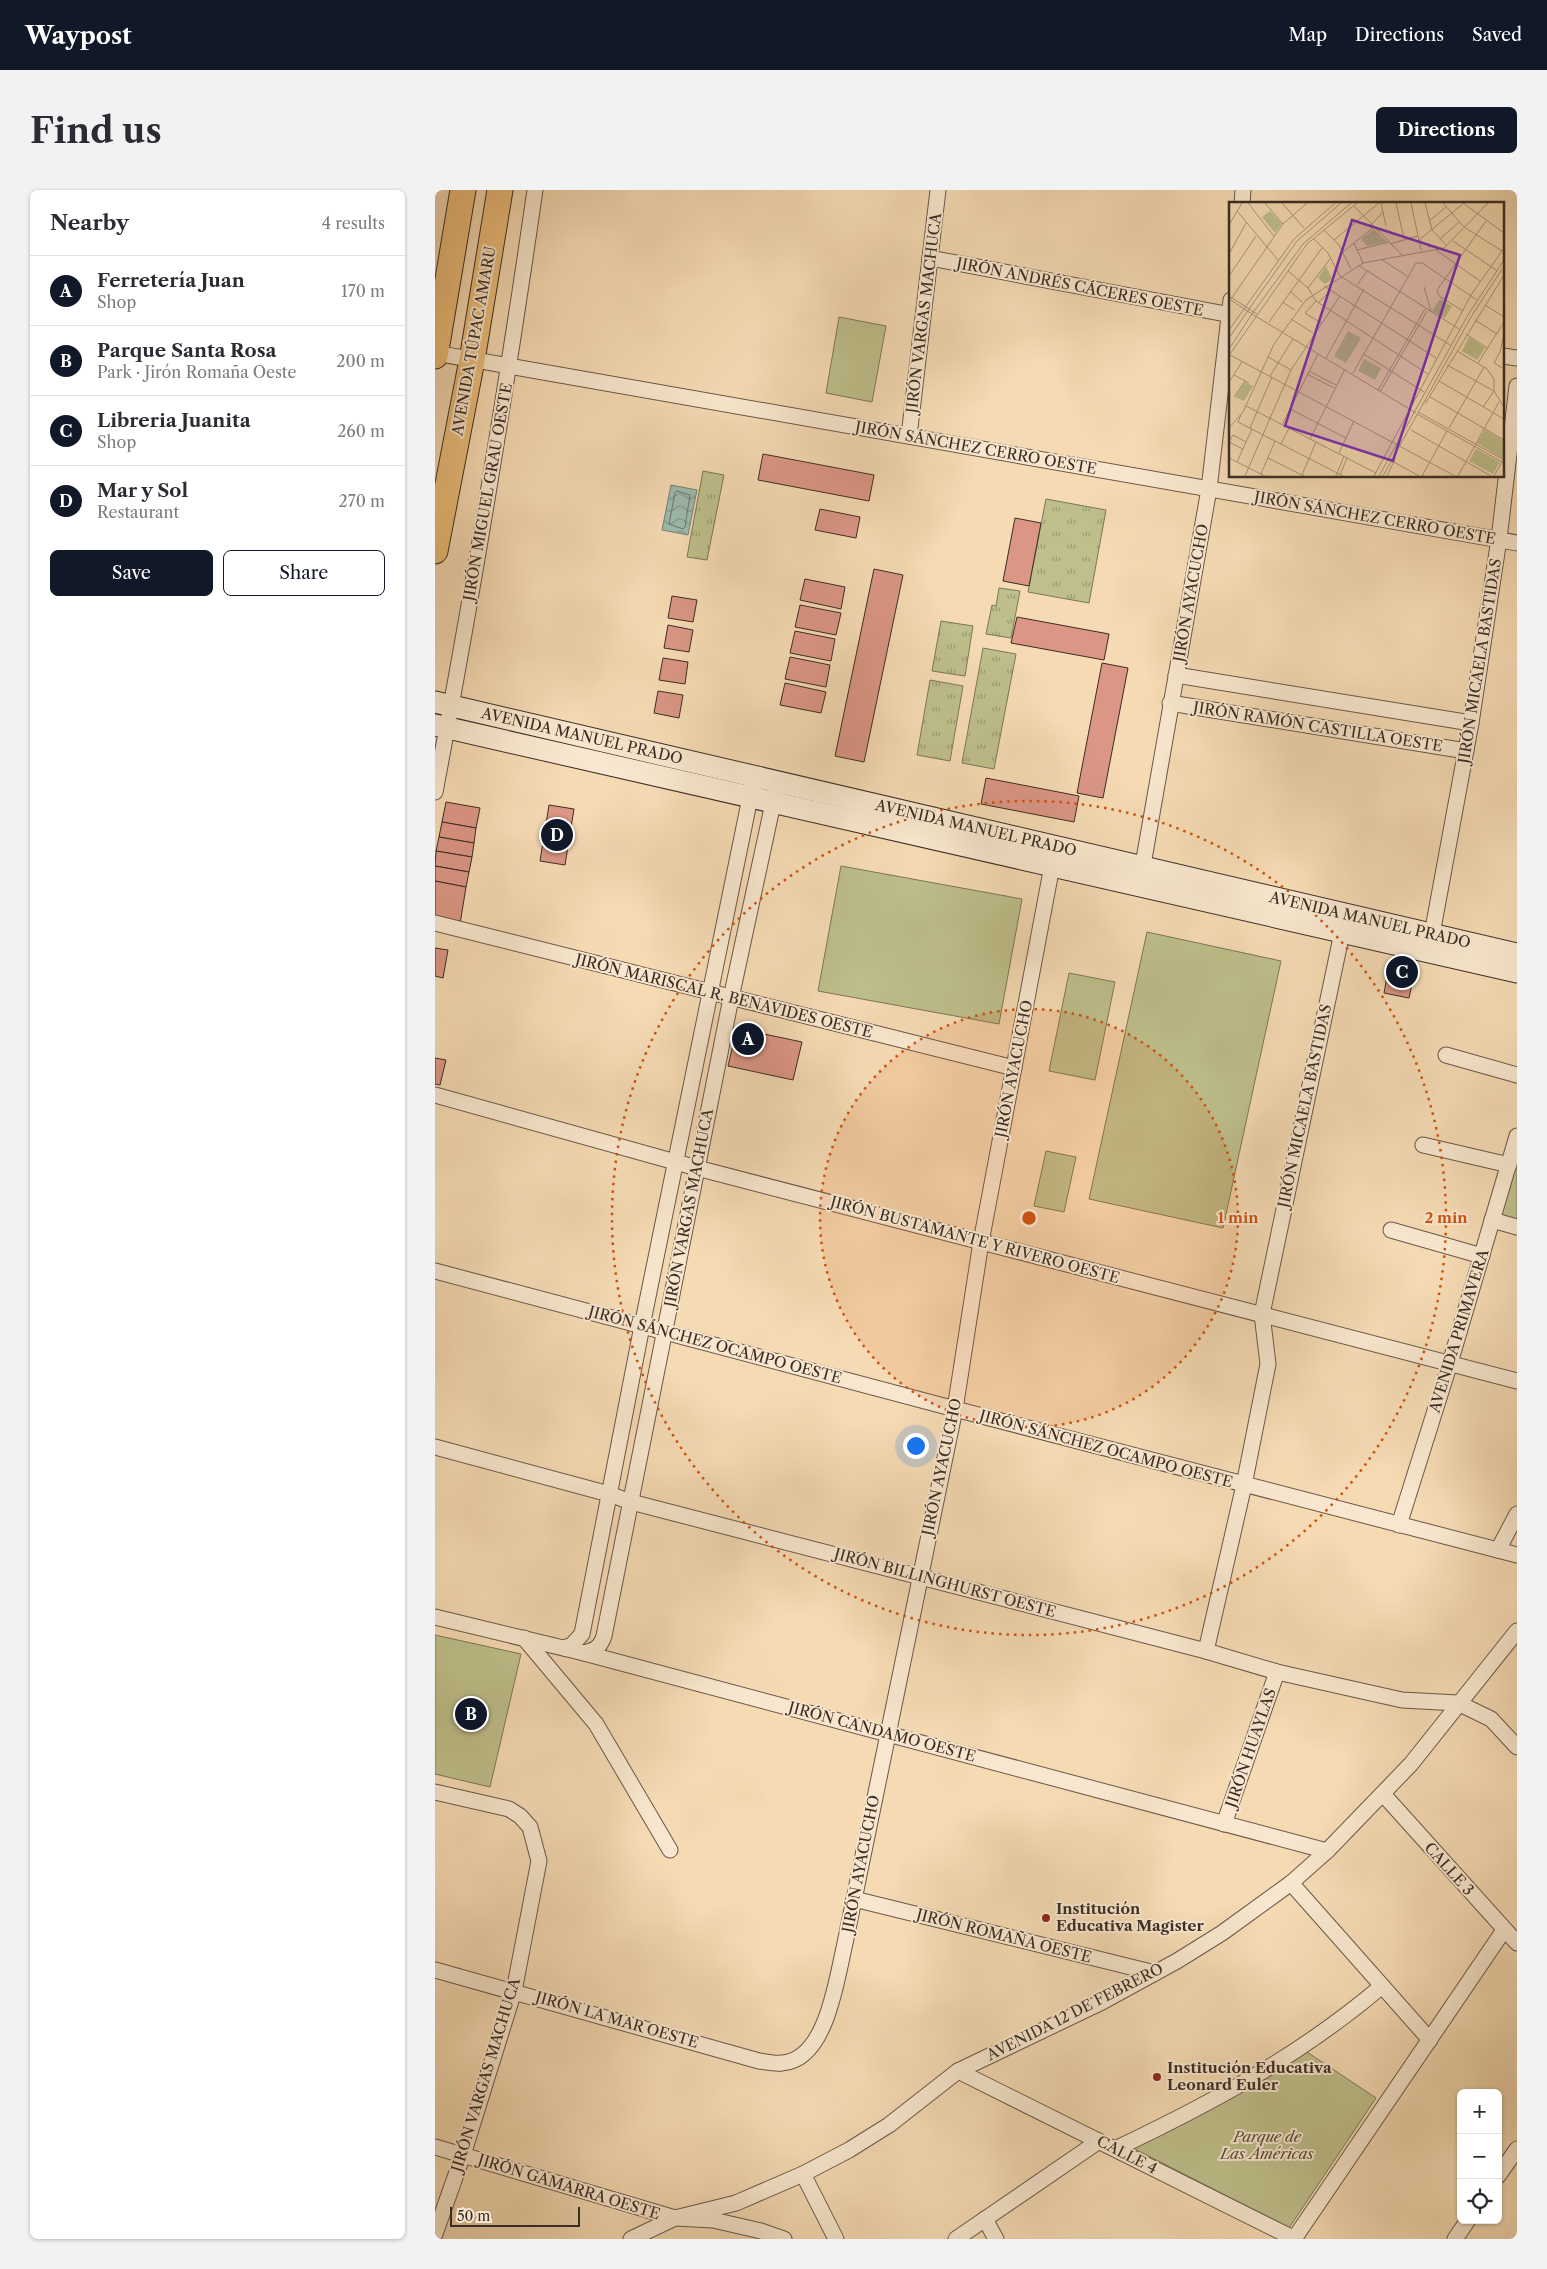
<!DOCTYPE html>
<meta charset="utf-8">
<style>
body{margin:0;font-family:"Libre Caslon Text",serif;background:#f2f2f3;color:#2b2b33}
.controls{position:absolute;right:15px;bottom:15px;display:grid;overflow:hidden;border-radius:8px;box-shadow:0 1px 4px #0004}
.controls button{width:45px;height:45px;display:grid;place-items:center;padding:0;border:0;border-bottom:1px solid #e1e1e2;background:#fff;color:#2b2b33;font:25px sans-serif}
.scale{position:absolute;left:15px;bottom:12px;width:130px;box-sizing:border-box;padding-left:5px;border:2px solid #3a2d26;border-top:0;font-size:14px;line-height:18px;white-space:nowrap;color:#3a2d26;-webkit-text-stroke:4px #f8e7ce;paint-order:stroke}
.you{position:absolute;left:480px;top:1255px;width:18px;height:18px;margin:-12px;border:4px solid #fff;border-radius:50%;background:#1a73e8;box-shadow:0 0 0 8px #1a73e833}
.badge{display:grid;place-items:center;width:32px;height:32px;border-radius:50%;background:#111827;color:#fff;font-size:16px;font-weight:700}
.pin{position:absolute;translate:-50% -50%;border:2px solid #fff;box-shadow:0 1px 5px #0006}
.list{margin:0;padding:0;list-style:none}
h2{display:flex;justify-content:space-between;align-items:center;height:65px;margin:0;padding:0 20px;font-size:21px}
h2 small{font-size:16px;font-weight:400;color:#7c7c81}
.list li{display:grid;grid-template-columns:32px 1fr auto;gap:15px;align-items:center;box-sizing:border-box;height:70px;padding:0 20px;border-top:1px solid #e1e1e2}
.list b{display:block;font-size:19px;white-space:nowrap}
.list p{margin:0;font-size:16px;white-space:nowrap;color:#7c7c81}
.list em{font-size:16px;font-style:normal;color:#7c7c81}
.actions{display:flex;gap:10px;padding:15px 20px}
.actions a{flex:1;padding:11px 0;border:1px solid #111827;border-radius:8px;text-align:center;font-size:18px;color:#111827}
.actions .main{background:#111827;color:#fff}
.icon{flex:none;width:28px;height:28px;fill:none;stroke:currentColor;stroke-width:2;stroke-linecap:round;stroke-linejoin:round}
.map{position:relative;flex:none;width:1082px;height:2049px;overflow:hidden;border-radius:8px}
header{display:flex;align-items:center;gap:30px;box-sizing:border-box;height:70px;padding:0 25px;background:#111827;color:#fff}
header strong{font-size:24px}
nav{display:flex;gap:28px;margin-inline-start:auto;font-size:18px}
.intro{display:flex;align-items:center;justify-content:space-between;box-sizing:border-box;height:120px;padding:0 30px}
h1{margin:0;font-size:35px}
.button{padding:12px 22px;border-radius:8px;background:#111827;color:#fff;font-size:18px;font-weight:700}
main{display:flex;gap:30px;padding:0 30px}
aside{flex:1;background:#fff;border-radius:8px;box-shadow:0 1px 4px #0004}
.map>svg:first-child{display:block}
.grass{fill:url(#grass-tufts);stroke:#7c7658}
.park{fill:#bebf8b;stroke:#7c7658}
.water{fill:url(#water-waves);stroke:#758278}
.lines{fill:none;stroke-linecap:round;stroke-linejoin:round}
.shore{stroke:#6b746a;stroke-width:1}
.building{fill:#db9685;stroke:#3a2d26}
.minor-casing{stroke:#695849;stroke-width:17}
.secondary-casing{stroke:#3a2d26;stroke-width:23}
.trunk-casing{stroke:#3a2d26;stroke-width:27}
.minor{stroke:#f8e7ce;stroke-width:15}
.secondary{stroke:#f8e7ce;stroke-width:21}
.trunk{stroke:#eabd7a;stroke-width:25}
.ring{fill:none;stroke:#ce5210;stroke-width:2.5;stroke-dasharray:2.5 5}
.poi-dot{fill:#8f2418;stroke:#f8e7ce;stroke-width:2}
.labels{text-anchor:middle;stroke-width:4;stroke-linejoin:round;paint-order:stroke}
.street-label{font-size:15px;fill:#3a2d26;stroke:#f8e7ce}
.poi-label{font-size:15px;font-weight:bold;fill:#3a2d26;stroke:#f8e7ce;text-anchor:start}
.park-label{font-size:15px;font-style:italic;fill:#544a3a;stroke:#f8e7ce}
.inset-road{fill:none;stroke:#aa957b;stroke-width:1}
.view{fill:#7b2cbf;fill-opacity:0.15;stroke:#7b2cbf;stroke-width:2.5}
.inset-edge{fill:none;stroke:#3a2d26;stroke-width:2.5}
.centre{fill:#ce5210;stroke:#f8e7ce;stroke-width:2.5}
.ring-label{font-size:15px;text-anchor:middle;font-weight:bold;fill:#ce5210;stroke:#f8e7ce;stroke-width:4;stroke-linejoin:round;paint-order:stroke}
</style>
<header>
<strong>Waypost</strong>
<nav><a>Map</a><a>Directions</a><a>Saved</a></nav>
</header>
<div class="intro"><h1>Find us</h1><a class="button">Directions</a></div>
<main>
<aside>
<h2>Nearby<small>4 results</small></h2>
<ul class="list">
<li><span class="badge">A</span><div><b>Ferretería Juan</b><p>Shop</p></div><em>170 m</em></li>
<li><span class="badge">B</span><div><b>Parque Santa Rosa</b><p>Park · Jirón Romaña Oeste</p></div><em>200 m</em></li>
<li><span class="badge">C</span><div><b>Libreria Juanita</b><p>Shop</p></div><em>260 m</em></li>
<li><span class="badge">D</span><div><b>Mar y Sol</b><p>Restaurant</p></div><em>270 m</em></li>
</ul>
<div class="actions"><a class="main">Save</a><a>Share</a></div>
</aside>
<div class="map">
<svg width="1082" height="2049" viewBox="0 0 1082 2049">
<defs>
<pattern id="grass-tufts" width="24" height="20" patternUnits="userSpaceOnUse" patternTransform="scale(1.25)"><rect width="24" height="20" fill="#bebf8b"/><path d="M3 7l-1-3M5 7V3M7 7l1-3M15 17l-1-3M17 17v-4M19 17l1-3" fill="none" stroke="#9b9c71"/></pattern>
<pattern id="water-waves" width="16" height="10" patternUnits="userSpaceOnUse" patternTransform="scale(1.25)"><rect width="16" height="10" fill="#9cbbae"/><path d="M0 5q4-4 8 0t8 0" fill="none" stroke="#80988d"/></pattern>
</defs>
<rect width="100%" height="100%" fill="#f5dab3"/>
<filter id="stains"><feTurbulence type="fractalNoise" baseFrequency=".004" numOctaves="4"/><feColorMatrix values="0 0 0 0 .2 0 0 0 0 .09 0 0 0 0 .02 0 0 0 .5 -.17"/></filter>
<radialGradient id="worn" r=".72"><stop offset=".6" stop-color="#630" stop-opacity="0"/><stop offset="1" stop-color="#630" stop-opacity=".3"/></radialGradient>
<g class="grass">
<polygon points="268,281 289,285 272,370 252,367"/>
<polygon points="611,309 671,320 654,413 593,402"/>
<polygon points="564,398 585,401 576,448 551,444 557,415 561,416"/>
<polygon points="506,431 538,436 530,486 497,481"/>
<polygon points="548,458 581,464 559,579 527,573"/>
<polygon points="495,490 528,496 515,571 482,565"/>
</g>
<g class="park">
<polygon points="404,127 451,136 437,212 391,203"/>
<polygon points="406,676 587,709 564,834 383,801"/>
<polygon points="712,742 846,771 788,1038 654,1009"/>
<polygon points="634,783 680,792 660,890 614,881"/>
<polygon points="611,961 641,967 629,1022 599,1016"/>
<polygon points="1082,966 1082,1032 1063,1027"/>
<polygon points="0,1445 86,1464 55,1597 0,1584"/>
<polygon points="869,1860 941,1908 854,2038 696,1957"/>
</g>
<polygon class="water" points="236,295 262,300 253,345 227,340"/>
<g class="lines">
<polygon class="shore" points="242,301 255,305 250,337 248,339 234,334 240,303"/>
</g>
<g class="building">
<polygon points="328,264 439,285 434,311 323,290"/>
<polygon points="385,319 425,327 421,348 380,340"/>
<polygon points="580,328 606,333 594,396 568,391"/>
<polygon points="439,379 468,385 429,572 400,566"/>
<polygon points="370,389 410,397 406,419 365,410"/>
<polygon points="237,406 262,410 258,432 233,428"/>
<polygon points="365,415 406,423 401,445 360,437"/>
<polygon points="582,427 674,444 669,470 576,453"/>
<polygon points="233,435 258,440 254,462 229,458"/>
<polygon points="360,441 400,449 396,471 355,463"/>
<polygon points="355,467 395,475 391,497 350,489"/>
<polygon points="228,468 253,472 250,494 224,490"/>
<polygon points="667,473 693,478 668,608 642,603"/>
<polygon points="350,493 391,502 386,523 345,515"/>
<polygon points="223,501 248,505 244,528 219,523"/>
<polygon points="551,588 644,606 639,632 546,614"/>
<polygon points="11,612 45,618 41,638 7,632"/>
<polygon points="114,615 139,619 130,675 105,671"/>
<polygon points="7,632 41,638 39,653 4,647"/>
<polygon points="4,647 39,653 37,667 1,661"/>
<polygon points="1,661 37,667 34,682 0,676"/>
<polygon points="0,676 34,682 31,697 0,691"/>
<polygon points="0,691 31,697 25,734 0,726"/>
<polygon points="0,758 13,760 8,788 0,786"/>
<polygon points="954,775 980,780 974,808 949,803"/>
<polygon points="310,840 367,852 358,890 293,876 300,846"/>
<polygon points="0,868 11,870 5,895 0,894"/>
</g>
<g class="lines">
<defs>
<g id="minor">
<polyline points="807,14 808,0"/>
<polyline points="495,68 796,125"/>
<polyline points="0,163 1082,353"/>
<polyline points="1068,166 1082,168"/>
<polyline points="474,246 503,0"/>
<polyline points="741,485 1036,533"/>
<polyline points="735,513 1031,561"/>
<path d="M0,602c38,-200 71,-401 100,-602"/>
<polyline points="706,686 774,299 796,110"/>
<polyline points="0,733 579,878"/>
<polyline points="997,744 1036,533 1064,349 1082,196"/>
<polyline points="1011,865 1082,885"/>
<polyline points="0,905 262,978 1082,1191"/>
<polyline points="988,955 1074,975"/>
<polyline points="1057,1030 1082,1037"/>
<polyline points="956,1040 1047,1066"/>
<polyline points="0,1081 520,1219 1082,1365"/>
<polyline points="0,1257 174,1304 196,1312 771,1461 842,1482 967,1510 1023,1513 1056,1529 1082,1557"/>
<polyline points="964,1335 1015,1173 1082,946"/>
<polyline points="1063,1360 1082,1324"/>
<polyline points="0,1427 149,1463 892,1661"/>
<polyline points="89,1448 161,1534 235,1660"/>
<polyline points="129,1458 137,1455 147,1444 207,1136 317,598"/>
<polyline points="771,1461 809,1295 833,1174 827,1124 909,733"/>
<path d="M149,1463c11,-3 16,-5 20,-17l127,-638 44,-204"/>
<polyline points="0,1602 74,1619 85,1626 95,1637 104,1671 79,1801 28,1965 0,2044"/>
<polyline points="948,1604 1082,1753"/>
<polyline points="789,1634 842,1482"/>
<polyline points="856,1693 995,1850"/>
<polyline points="419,1709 720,1783"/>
<path d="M0,1780l324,91c8,1 16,3 23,2 44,-3 54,-81 62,-115l111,-539 26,-167 71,-376"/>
<polyline points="523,1881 860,2049"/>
<polyline points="0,1957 240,2028 278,2030 326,2041 349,2049"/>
<path d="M680,1959c95,-45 186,-94 267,-163"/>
<polyline points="368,1984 401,2049"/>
<polyline points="1063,1986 1082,1959"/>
<polyline points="550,2029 561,2049"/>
<polyline points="196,2049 240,2028 301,2013 368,1984 414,1960 454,1935 523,1881 667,1812 742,1771 787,1743 856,1693 892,1661 976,1574 1082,1441"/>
<polyline points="521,2049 664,1951"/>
<polyline points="859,2049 1069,1740"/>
<polyline points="1020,2049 1033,2030"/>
</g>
<g id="secondary">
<polyline points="0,512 1082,764"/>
<polyline points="0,535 1082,782"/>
</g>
<g id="trunk">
<polyline points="0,166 28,0"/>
<polyline points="0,361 37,170 65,0"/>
</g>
</defs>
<use href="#minor" class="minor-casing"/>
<use href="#secondary" class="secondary-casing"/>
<use href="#trunk" class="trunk-casing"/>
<use href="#minor" class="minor"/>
<use href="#secondary" class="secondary"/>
<use href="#trunk" class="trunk"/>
</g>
<circle cx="594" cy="1028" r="209" fill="#ce5210" fill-opacity=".12"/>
<g class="ring">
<circle cx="594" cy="1028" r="209"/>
<circle cx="594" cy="1028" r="417"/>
</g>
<g class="poi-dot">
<circle cx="611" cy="1728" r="5"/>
<circle cx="722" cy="1887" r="5"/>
</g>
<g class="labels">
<g class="street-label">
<text transform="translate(645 97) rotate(11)" y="5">JIRÓN ANDRÉS CÁCERES OESTE</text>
<text transform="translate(489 123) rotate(-83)" y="5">JIRÓN VARGAS MACHUCA</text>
<text transform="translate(39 151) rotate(-80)" y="5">AVENIDA TÚPAC AMARU</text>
<text transform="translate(541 258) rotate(10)" y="5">JIRÓN SÁNCHEZ CERRO OESTE</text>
<text transform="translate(53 302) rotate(-80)" y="5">JIRÓN MIGUEL GRAU OESTE</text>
<text transform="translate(940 328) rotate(10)" y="5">JIRÓN SÁNCHEZ CERRO OESTE</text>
<text transform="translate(756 403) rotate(-80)" y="5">JIRÓN AYACUCHO</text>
<text transform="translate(1045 471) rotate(-81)" y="5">JIRÓN MICAELA BASTIDAS</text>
<text transform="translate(883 537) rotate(9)" y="5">JIRÓN RAMÓN CASTILLA OESTE</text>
<text transform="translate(147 546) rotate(13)" y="5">AVENIDA MANUEL PRADO</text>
<text transform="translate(541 638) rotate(13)" y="5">AVENIDA MANUEL PRADO</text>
<text transform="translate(935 730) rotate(13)" y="5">AVENIDA MANUEL PRADO</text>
<text transform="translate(289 806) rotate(14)" y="5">JIRÓN MARISCAL R. BENAVIDES OESTE</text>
<text transform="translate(579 879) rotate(-79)" y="5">JIRÓN AYACUCHO</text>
<text transform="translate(870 916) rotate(-78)" y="5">JIRÓN MICAELA BASTIDAS</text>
<text transform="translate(254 1018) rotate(-79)" y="5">JIRÓN VARGAS MACHUCA</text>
<text transform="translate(540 1050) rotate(15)" y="5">JIRÓN BUSTAMANTE Y RIVERO OESTE</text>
<text transform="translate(1024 1141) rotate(-73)" y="5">AVENIDA PRIMAVERA</text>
<text transform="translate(280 1155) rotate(15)" y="5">JIRÓN SÁNCHEZ OCAMPO OESTE</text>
<text transform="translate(671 1259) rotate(15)" y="5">JIRÓN SÁNCHEZ OCAMPO OESTE</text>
<text transform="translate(507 1277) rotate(-78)" y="5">JIRÓN AYACUCHO</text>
<text transform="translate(510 1393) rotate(15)" y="5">JIRÓN BILLINGHURST OESTE</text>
<text transform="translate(447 1542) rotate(15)" y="5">JIRÓN CANDAMO OESTE</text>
<text transform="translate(816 1558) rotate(-71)" y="5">JIRÓN HUAYLAS</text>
<text transform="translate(426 1674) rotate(-79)" y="5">JIRÓN AYACUCHO</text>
<text transform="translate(1014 1679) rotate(48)" y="5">CALLE 3</text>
<text transform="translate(569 1746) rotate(14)" y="5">JIRÓN ROMAÑA OESTE</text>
<text transform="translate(640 1822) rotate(-27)" y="5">AVENIDA 12 DE FEBRERO</text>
<text transform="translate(182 1830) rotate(16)" y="5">JIRÓN LA MAR OESTE</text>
<text transform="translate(51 1885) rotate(-73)" y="5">JIRÓN VARGAS MACHUCA</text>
<text transform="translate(692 1965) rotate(27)" y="5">CALLE 4</text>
<text transform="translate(134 1997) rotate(17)" y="5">JIRÓN GAMARRA OESTE</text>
</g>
<g class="poi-label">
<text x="621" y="1724">Institución<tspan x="621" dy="17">Educativa Magister</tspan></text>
<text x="732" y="1883">Institución Educativa<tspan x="732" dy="17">Leonard Euler</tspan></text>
</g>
<g class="park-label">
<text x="832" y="1952">Parque de<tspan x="832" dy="17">Las Américas</tspan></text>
</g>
</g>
<g transform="translate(794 12)">
<rect width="275" height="275" fill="#f5dab3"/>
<path d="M41,9l12,13 -7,9 -13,-16zM145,27l13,13 -20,4 -6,-7zM97,64l6,13 -7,5 -7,-6zM211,97l12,7 -7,12 -13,-7zM119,129l13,7 -15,25 -12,-7zM240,135l16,11 -8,12 -15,-9zM135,157l17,9 -6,12 -17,-9zM16,180l8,4 -9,15 -9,-4zM256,228l19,11 -1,18 -26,-16zM247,247l24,13 -7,12 -24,-13z" fill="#bebf8b"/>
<path class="inset-road" d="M19,1l26,33M36,1l18,21M53,1l22,25M152,1l5,23M167,1l8,36M182,1l10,47M196,1l7,27 15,16M214,1l21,24 38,24M234,1l41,30M125,4l48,49M8,9l41,49M200,19l17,-14M0,23l13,-22M142,23l12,-13M95,28l15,15 12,24M84,36l15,15 12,23 110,69M211,37l19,-17M105,38l45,-37M224,39l43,29M125,41l9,20M161,42l28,-8M202,46l-12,-8 45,-37M128,48l32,-8M207,48l44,31M114,50l31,-25M0,52l17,-31M152,57l26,17M129,63l101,64M59,69l20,17 8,13 112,73M0,74l27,-40M128,83l10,-14M95,84l112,72M195,85l7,24M79,86l22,-29M61,89l12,11M0,94l20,13 48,-68 44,-38M0,97l23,15 51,-70 48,-41M2,97l52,-75 24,-21M87,99l-11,12 16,10M53,100l13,8M89,101l13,-13M256,103l19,12M234,109l-24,-15 -2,-6 49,-69M62,117l22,14M246,118l22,14M40,120l53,-74M0,128l65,-91 41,-36M237,132l21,14M275,132l-4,18 -6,11 10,6M0,136l20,-29 8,5M0,147l23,-35 164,99M228,149l30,18 7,10v12l10,16M1,152l77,-110 50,-41M135,152l60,38M1,153l225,121M39,155l23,13M97,156l38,-69M249,161l26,-41M218,163l47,26 -11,16M80,169l27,14M124,171l63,-110h6l55,37M78,172l27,14M5,173l15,8M41,174l23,-37M210,179l65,38M0,180l13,-20M149,188l47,-81M151,190l47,-81M5,195l11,-16M201,195l74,43M196,202l79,-129M17,204l130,67M61,207l56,29M189,210l86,48M188,212l87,49M12,213l-3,7 105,54M53,223l36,-71M0,226l14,-16 31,-68 32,-44 57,-37 81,-15 44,-45M21,226l22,-51M220,226l35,-61M182,228l80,46M81,237l35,-70M0,240l4,-7 13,7M0,240l14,7M52,242l8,-16M110,251l15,-32M0,256l36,18M39,256l36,18M8,260l15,-33M165,260l25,14M32,272l14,-33M73,273l14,-33M111,273l7,-17M16,274l46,-106 49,-74M107,274l8,-20M145,274l97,-181 33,-47M150,274l89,-161 36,-55M154,274l88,-159 31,-48M158,274l8,-17M193,274l25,-45M229,274l41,-74M265,274l8,-14"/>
<path class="view" d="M123,18l108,35 -67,206 -108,-35z"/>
<rect width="275" height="275" class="inset-edge"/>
</g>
<circle cx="594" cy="1028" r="8" class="centre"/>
<g class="ring-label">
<text x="803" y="1033">1 min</text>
<text x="1011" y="1033">2 min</text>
</g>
<rect width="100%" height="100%" filter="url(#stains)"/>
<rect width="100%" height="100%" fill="url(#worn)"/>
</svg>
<div class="controls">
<button>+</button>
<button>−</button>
<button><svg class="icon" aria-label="locate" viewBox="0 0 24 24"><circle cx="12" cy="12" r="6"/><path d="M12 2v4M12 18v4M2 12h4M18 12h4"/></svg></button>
</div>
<div class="scale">50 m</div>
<div class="you"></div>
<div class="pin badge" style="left:313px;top:849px">A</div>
<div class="pin badge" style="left:36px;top:1524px">B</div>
<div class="pin badge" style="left:967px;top:782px">C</div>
<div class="pin badge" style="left:122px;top:645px">D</div>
</div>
</main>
